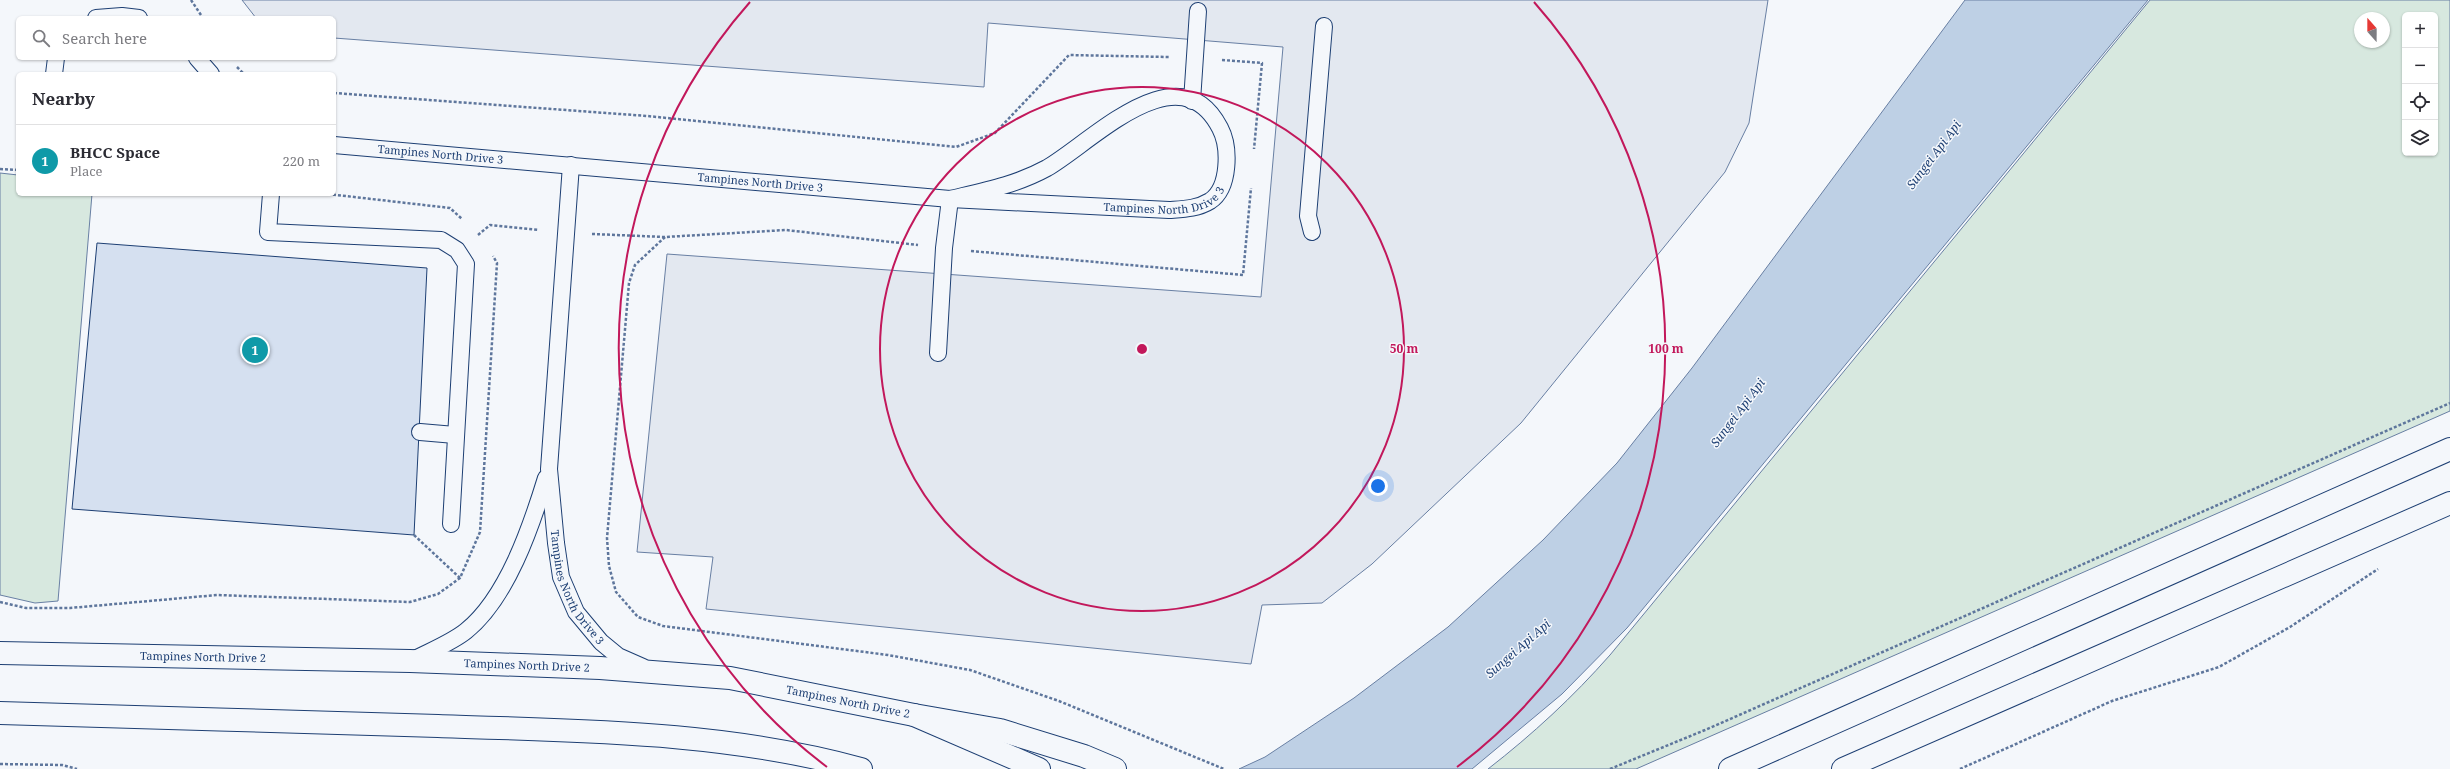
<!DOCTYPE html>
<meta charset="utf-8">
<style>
body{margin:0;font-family:"Noto Serif",serif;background:#f7f7f7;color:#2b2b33}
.controls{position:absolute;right:12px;top:12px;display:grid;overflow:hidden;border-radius:6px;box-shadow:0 1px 3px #0004}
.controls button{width:36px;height:36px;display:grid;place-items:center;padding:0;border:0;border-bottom:1px solid #e1e1e2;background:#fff;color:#2b2b33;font:20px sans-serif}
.compass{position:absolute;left:2354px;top:12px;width:36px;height:36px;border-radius:50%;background:#fff;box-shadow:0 1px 3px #0004;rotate:339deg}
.you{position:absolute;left:1378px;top:486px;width:14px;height:14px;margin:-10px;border:3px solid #fff;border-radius:50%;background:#1a73e8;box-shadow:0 0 0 6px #1a73e833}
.badge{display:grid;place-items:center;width:26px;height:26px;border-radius:50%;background:#c62828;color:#fff;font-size:13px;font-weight:700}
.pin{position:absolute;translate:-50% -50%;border:2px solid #fff;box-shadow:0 1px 4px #0006}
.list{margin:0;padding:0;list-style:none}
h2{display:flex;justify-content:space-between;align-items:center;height:52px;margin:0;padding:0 16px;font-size:17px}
h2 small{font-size:13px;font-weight:400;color:#7c7c81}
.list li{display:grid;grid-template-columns:26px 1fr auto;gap:12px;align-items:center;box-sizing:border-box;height:72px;padding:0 16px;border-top:1px solid #e1e1e2}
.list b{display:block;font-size:15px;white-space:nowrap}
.list p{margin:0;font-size:13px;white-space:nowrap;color:#7c7c81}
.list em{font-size:13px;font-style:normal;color:#7c7c81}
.icon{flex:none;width:22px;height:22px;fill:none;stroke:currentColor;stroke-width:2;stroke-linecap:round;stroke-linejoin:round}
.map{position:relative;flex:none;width:2450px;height:769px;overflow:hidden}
.search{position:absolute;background:#fff;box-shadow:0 1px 3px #0004;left:16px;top:16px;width:320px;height:44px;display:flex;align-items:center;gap:10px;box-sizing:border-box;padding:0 14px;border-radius:6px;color:#7c7c81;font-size:15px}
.panel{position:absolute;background:#fff;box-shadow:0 1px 3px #0004;left:16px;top:72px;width:320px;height:124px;border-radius:6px}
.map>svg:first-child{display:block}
.green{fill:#d7e8df;stroke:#687fa3;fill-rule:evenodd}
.parking{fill:#e3e8f0;stroke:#687fa3}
.water{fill:#bed0e5;stroke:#687fa3}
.building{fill:#d5e0f0;stroke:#1d3f73}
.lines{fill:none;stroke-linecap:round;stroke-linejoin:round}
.service-casing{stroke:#1d3f73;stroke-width:18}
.minor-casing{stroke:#1d3f73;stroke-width:24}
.motorway-casing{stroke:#1d3f73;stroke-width:24}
.path{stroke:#5e769c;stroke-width:2.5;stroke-dasharray:3 2;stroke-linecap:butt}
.service{stroke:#f4f7fb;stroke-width:16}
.minor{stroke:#f4f7fb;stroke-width:22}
.motorway{stroke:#f4f7fb;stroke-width:22}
.ring{fill:none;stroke:#c2185b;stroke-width:2}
.labels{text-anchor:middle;stroke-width:3;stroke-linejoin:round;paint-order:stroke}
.street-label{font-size:11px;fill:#1d3f73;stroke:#f4f7fb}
.water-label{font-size:12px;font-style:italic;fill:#1d3f73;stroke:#f4f7fb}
.centre{fill:#c2185b;stroke:#f4f7fb;stroke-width:2}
.ring-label{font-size:12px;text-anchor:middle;font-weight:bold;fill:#c2185b;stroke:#f4f7fb;stroke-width:3;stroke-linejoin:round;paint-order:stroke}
</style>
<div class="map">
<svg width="2450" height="769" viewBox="0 0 2450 769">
<rect width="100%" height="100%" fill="#f4f7fb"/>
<g class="green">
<path d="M2150,0h300v411l-814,358h-148c45,-35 85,-72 122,-114zM2405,15h30v138h-30zM2360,18h24v24h-24z"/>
<polygon points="0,173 18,175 18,194 92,194 58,601 35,603 0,595"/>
</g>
<polygon class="parking" points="242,0 1768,0 1749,123 1725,172 1521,423 1372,564 1322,603 1262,605 1251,664 706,609 713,557 637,552 667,254 1261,297 1283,47 988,23 984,87 334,38 334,18 256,18"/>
<polygon class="water" points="1965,0 2148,0 1627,628 1562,694 1472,769 1239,769 1265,757 1354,698 1448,627 1543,540 1617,463 1692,368"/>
<polygon class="building" points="97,243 427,268 414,535 72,509"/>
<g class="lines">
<defs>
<g id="service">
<polyline points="96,18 122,16 139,18"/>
<polyline points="197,58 211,74"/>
<polyline points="54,74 56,58"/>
<polyline points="1192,101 1198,11"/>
<path id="s1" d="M334,145l616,54 219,11c14,-1 28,-1 41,-9 20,-13 20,-54 10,-73 -41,-79 -128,14 -173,40 -31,17 -63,23 -97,31"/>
<path id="s2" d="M571,165l-22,304 7,74 5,34 15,35 25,30 17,14 25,11"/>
<polyline points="271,194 268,232 441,240 457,250 466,264 451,524"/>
<polyline points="1312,232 1308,216 1324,26"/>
<polyline points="938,353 944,248 950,199"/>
<polyline points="420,432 455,435"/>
<path d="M413,660c17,-9 38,-17 53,-29 41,-33 65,-104 80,-153"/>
</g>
<g id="minor">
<path id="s3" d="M0,653l410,8 190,7 130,10 184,37 125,54"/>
<path d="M0,713c146,4 292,9 438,13 141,5 286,5 423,43"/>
</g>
<g id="motorway">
<polyline points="914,715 1000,730 1084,756 1115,769"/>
<polyline points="1730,769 2450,449"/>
<polyline points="1843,769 2450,503"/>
</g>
</defs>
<use href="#service" class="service-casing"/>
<use href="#minor" class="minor-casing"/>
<use href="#motorway" class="motorway-casing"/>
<g class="path">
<polyline points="191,0 203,18"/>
<polyline points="1222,60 1262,63 1254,149"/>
<polyline points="237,67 244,74"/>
<polyline points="334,93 647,116 956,147 995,133 1069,55 1169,57"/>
<polyline points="0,169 18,170"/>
<polyline points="328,194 450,208 462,219"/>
<polyline points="592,234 665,237 786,230 918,245"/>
<polyline points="478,235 490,225 539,230"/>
<polyline points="665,237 635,265 629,283 607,538 609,566 616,592 638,617 663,626 888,655 970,670 1059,701 1224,769"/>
<polyline points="971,251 1243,275 1251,188"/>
<polyline points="414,535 460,578"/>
<polyline points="0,602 26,608 70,608 217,595 410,602 438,594 460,578 480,532 497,263 493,256"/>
<polyline points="0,764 62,765 77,769"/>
<polyline points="1610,769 1705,730 2450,403"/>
<polyline points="1960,769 2112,701 2219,667 2290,627 2378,569"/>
</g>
<use href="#service" class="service"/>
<use href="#minor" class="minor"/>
<use href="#motorway" class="motorway"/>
</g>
<g class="ring">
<circle cx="1142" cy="349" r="262"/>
<path d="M827 767A524 524 0 0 1 750 2M1534 2A524 524 0 0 1 1457 767"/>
</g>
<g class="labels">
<g class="street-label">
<text dy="4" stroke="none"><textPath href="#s1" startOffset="107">Tampines North Drive 3</textPath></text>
<text dy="4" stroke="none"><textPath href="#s1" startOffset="428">Tampines North Drive 3</textPath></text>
<text dy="4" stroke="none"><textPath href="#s1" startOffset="835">Tampines North Drive 3</textPath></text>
<text dy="4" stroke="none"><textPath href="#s2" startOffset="429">Tampines North Drive 3</textPath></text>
<text dy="4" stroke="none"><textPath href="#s3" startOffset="203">Tampines North Drive 2</textPath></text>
<text dy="4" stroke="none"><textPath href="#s3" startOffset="527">Tampines North Drive 2</textPath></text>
<text dy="4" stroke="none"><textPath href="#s3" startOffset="851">Tampines North Drive 2</textPath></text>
</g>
<g class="water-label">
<text transform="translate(1934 155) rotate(-53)" y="4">Sungei Api Api</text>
<text transform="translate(1738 413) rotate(-53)" y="4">Sungei Api Api</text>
<text transform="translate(1518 649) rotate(-41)" y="4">Sungei Api Api</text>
</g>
</g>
<circle cx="1142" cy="349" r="6" class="centre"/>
<g class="ring-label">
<text x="1404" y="353">50 m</text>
<text x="1666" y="353">100 m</text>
</g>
</svg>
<div class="controls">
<button>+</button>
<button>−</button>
<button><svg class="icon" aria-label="locate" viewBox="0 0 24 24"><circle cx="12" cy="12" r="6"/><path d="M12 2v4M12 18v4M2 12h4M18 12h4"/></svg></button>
<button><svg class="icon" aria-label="layers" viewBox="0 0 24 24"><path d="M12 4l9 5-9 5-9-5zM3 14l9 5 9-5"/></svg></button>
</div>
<svg class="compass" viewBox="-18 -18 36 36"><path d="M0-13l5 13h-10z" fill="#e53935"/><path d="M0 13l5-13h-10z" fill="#7c7c81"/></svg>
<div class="you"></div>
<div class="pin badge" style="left:255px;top:350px;background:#0f9aa8">1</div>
<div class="search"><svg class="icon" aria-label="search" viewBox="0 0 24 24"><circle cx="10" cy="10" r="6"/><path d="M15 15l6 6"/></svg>Search here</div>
<section class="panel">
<h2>Nearby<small></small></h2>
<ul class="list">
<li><span class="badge" style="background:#0f9aa8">1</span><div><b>BHCC Space</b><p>Place</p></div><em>220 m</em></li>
</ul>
</section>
</div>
